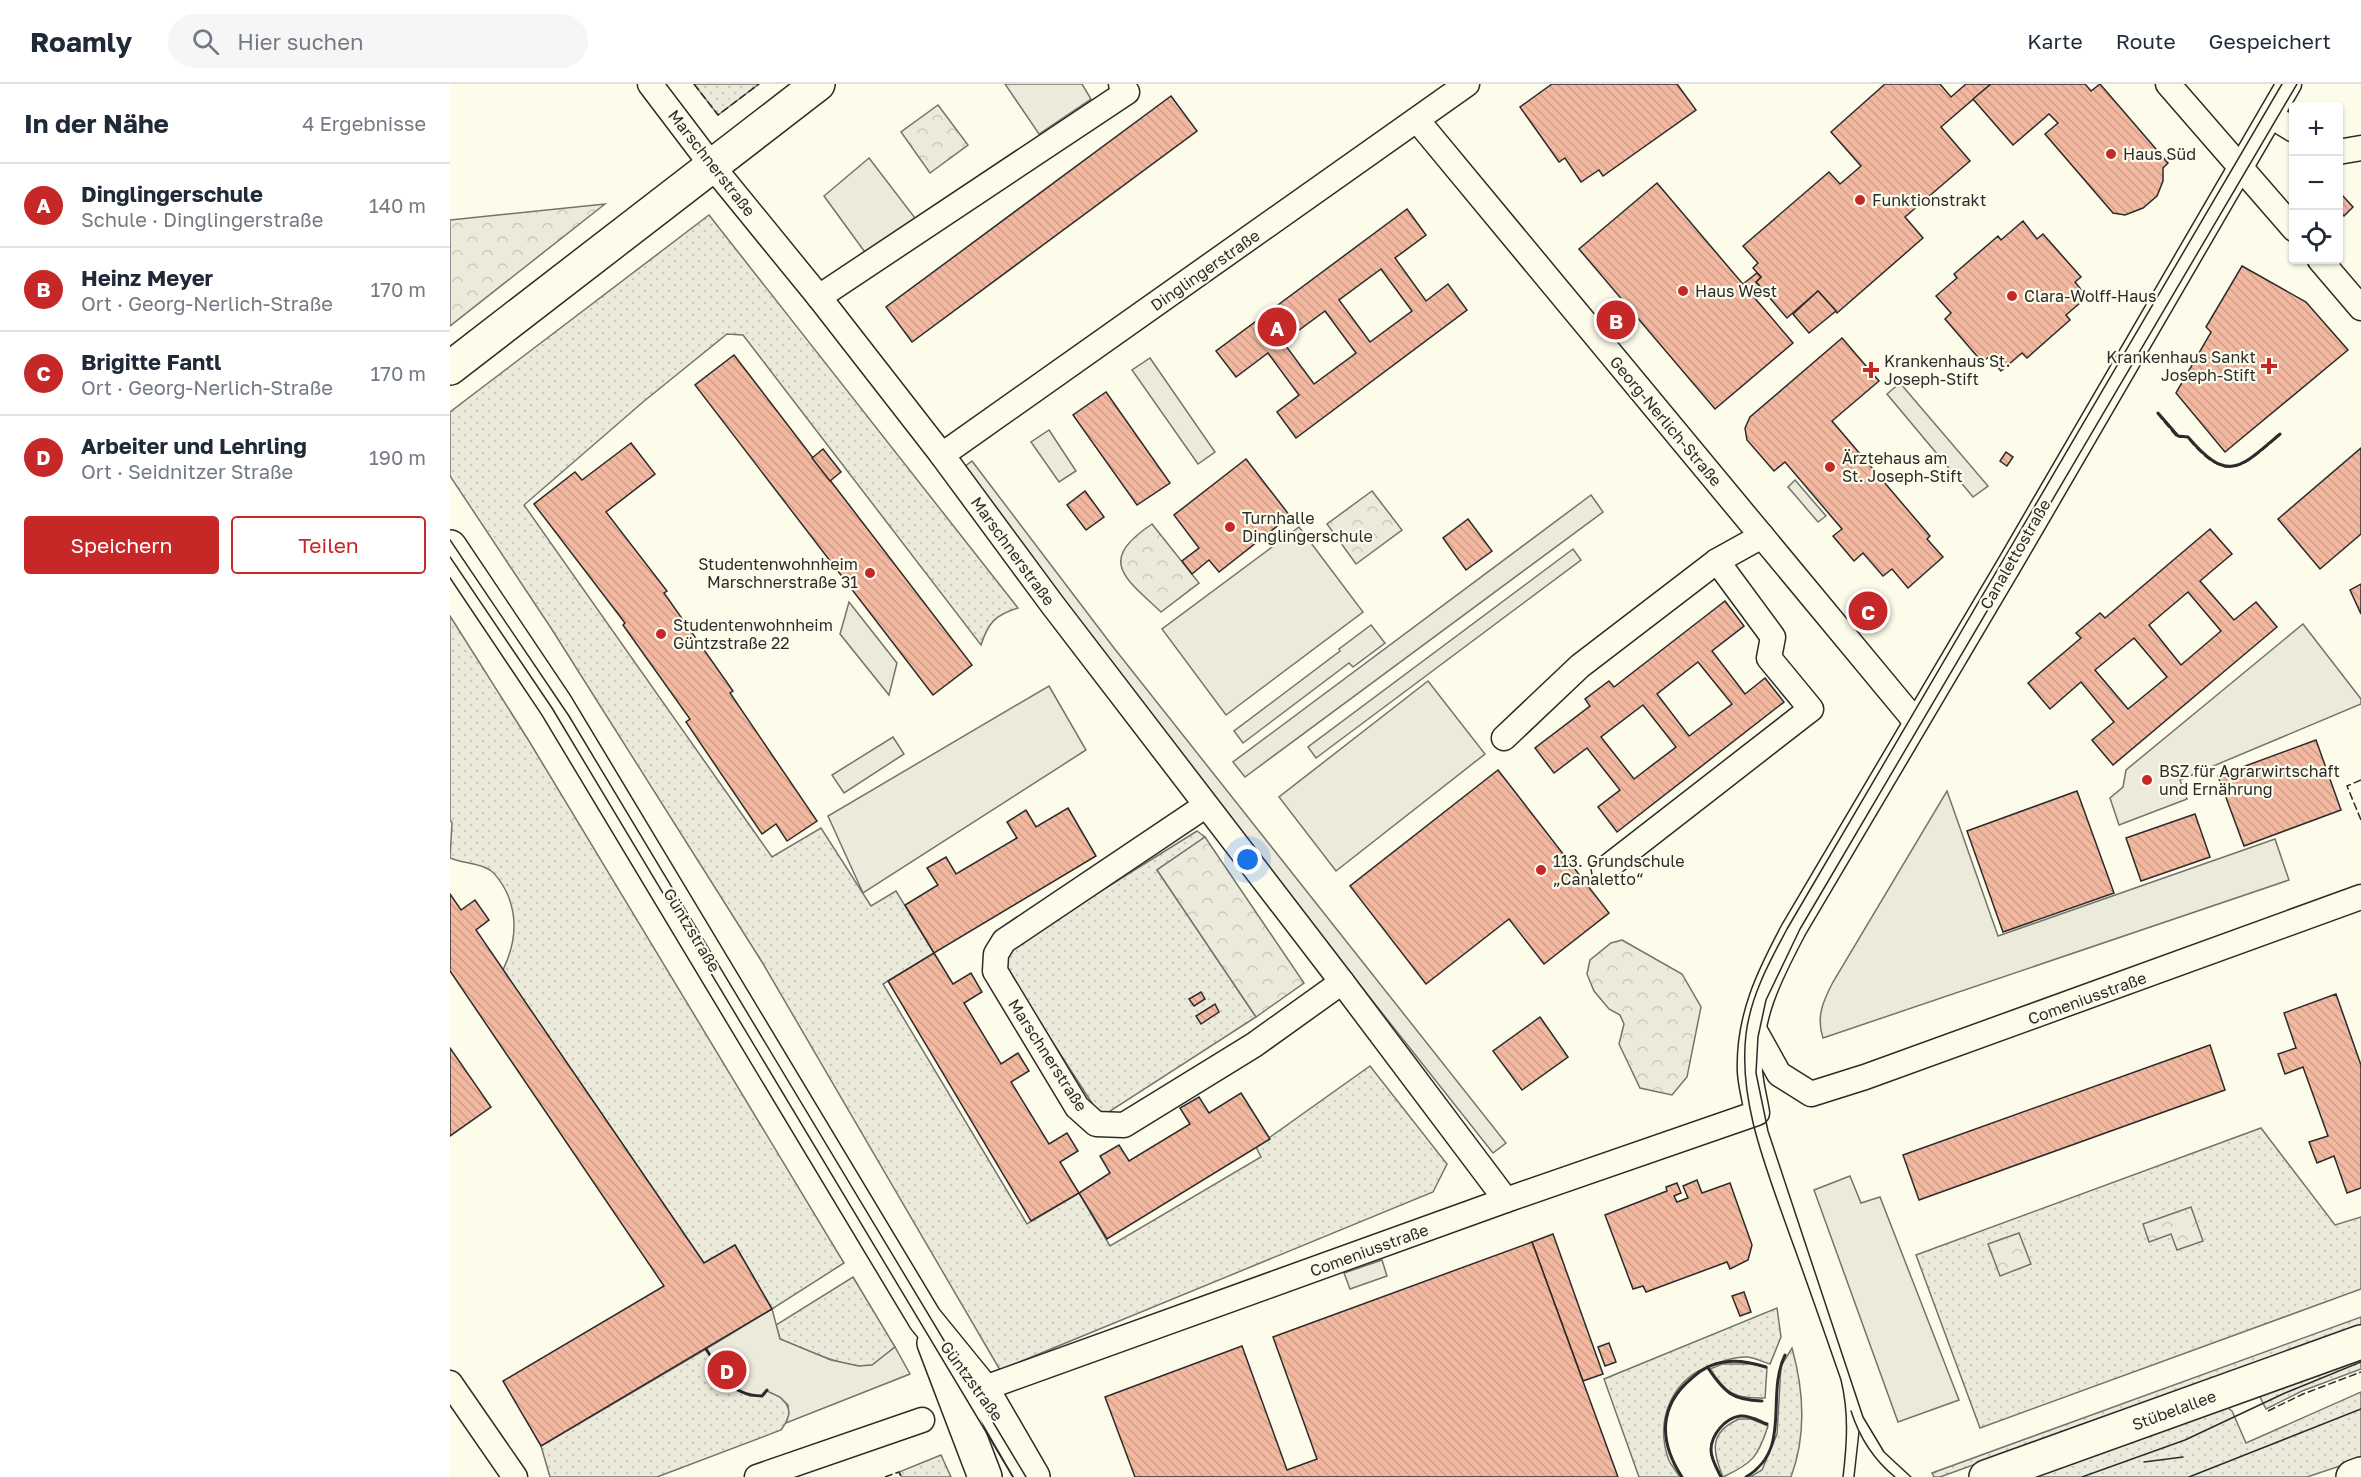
<!DOCTYPE html>
<html lang="de">
<meta charset="utf-8">
<style>
body{margin:0;font-family:"Golos Text",sans-serif;background:#f6f6f7;color:#1f2937}
.controls{position:absolute;right:18px;top:18px;display:grid;overflow:hidden;border-radius:6px;box-shadow:0 2px 4px #0004}
.controls button{width:54px;height:54px;display:grid;place-items:center;padding:0;border:0;border-bottom:2px solid #e0e1e3;background:#fff;color:#1f2937;font:30px sans-serif}
.you{position:absolute;left:798px;top:776px;width:21px;height:21px;margin:-15px;border:4px solid #fff;border-radius:50%;background:#1a73e8;box-shadow:0 0 0 9px #1a73e833}
.badge{display:grid;place-items:center;width:39px;height:39px;border-radius:50%;background:#c62828;color:#fff;font-size:20px;font-weight:700}
.pin{position:absolute;translate:-50% -50%;border:3px solid #fff;box-shadow:0 2px 6px #0006}
.list{margin:0;padding:0;list-style:none}
h2{display:flex;justify-content:space-between;align-items:center;height:78px;margin:0;padding:0 24px;font-size:26px}
h2 small{font-size:20px;font-weight:400;color:#747a83}
.list li{display:grid;grid-template-columns:39px 1fr auto;gap:18px;align-items:center;box-sizing:border-box;height:84px;padding:0 24px;border-top:2px solid #e0e1e3}
.list b{display:block;font-size:22px;white-space:nowrap}
.list p{margin:0;font-size:20px;white-space:nowrap;color:#747a83}
.list em{font-size:20px;font-style:normal;color:#747a83}
.actions{display:flex;gap:12px;padding:18px 24px}
.actions a{flex:1;padding:14px 0;border:2px solid #c62828;border-radius:6px;text-align:center;font-size:21px;color:#c62828}
.actions .main{background:#c62828;color:#fff}
.icon{flex:none;width:33px;height:33px;fill:none;stroke:currentColor;stroke-width:2;stroke-linecap:round;stroke-linejoin:round}
.map{position:relative;flex:none;width:1911px;height:1393px;overflow:hidden}
header{display:flex;align-items:center;gap:36px;box-sizing:border-box;height:84px;padding:0 30px;background:#fff;border-bottom:2px solid #e0e1e3}
header strong{font-size:28px}
nav{display:flex;gap:33px;margin-inline-start:auto;font-size:21px}
.search{width:420px;height:54px;background:#f6f6f7;display:flex;align-items:center;gap:15px;box-sizing:border-box;padding:0 21px;border-radius:33px;color:#747a83;font-size:22px}
main{display:flex}
aside{flex:1;background:#fff}
.map>svg:first-child{display:block}
.grass{fill:url(#grass-dots);stroke:#74746e;stroke-width:1.5}
.forest{fill:url(#forest-crowns);stroke:#74746e;stroke-width:1.5}
.pitch{fill:#ecebdb;stroke:#74746e;stroke-width:1.5}
.parking{fill:#eceadb;stroke:#74746e;stroke-width:1.5}
.building{fill:url(#building-back-hatch);stroke:#2b2b2b;stroke-width:1.5;fill-rule:evenodd}
.lines{fill:none;stroke-linecap:round;stroke-linejoin:round}
.street-casing{stroke:#2b2b2b;stroke-width:27}
.secondary-casing{stroke:#2b2b2b;stroke-width:36}
.street{stroke:#fdfbea;stroke-width:24}
.secondary{stroke:#fdfbea;stroke-width:33}
.tram{stroke:#2b2b2b;stroke-width:1.5}
.fence{stroke:#2b2b2b;stroke-width:1.5;stroke-dasharray:8 3;stroke-linecap:butt}
.wall{stroke:#2b2b2b;stroke-width:3}
.poi-dot{fill:#c62828;stroke:#fdfbea;stroke-width:2}
.labels{text-anchor:middle;stroke-width:4.5;stroke-linejoin:round;paint-order:stroke}
.poi-label{font-size:16px;fill:#2b2b2b;stroke:#fdfbea;text-anchor:start}
.street-label{font-size:16px;fill:#2b2b2b;stroke:#fdfbea}
</style>
<header>
<strong>Roamly</strong>
<div class="search"><svg class="icon" aria-label="search" viewBox="0 0 24 24"><circle cx="10" cy="10" r="6"/><path d="M15 15l6 6"/></svg>Hier suchen</div>
<nav><a>Karte</a><a>Route</a><a>Gespeichert</a></nav>
</header>
<main>
<aside>
<h2>In der Nähe<small>4 Ergebnisse</small></h2>
<ul class="list">
<li><span class="badge">A</span><div><b>Dinglingerschule</b><p>Schule · Dinglingerstraße</p></div><em>140 m</em></li>
<li><span class="badge">B</span><div><b>Heinz Meyer</b><p>Ort · Georg-Nerlich-Straße</p></div><em>170 m</em></li>
<li><span class="badge">C</span><div><b>Brigitte Fantl</b><p>Ort · Georg-Nerlich-Straße</p></div><em>170 m</em></li>
<li><span class="badge">D</span><div><b>Arbeiter und Lehrling</b><p>Ort · Seidnitzer Straße</p></div><em>190 m</em></li>
</ul>
<div class="actions"><a class="main">Speichern</a><a>Teilen</a></div>
</aside>
<div class="map">
<svg width="1911" height="1393" viewBox="0 0 1911 1393">
<defs>
<pattern id="grass-dots" width="8" height="8" patternUnits="userSpaceOnUse" patternTransform="scale(1.5)"><rect width="8" height="8" fill="#ecebdb"/><path d="M2 2h.1M6 6h.1" fill="none" stroke="#cbcabc" stroke-width="1.8" stroke-linecap="round"/></pattern>
<pattern id="forest-crowns" width="20" height="18" patternUnits="userSpaceOnUse" patternTransform="scale(1.5)"><rect width="20" height="18" fill="#ecebdb"/><path d="M2 6a3 3 0 1 1 6 0M12 15a3 3 0 1 1 6 0" fill="none" stroke="#cbcabc"/></pattern>
<pattern id="building-back-hatch" width="6" height="6" patternUnits="userSpaceOnUse" patternTransform="scale(1.5)"><rect width="6" height="6" fill="#f2b8a0"/><path d="M-1 5l2 2M0 0l6 6M5-1l2 2" fill="none" stroke="#d09e8a"/></pattern>
</defs>
<rect width="100%" height="100%" fill="#fdfbea"/>
<g class="grass">
<polygon points="244,0 309,0 268,31"/>
<path d="M259,131l309,393c-23,7 -30,15 -37,37l-238,-310 -16,-1 -84,68 -119,103 248,352 49,-29 50,78 25,-15 38,62 -51,31 144,240 52,-31 31,53 151,-89 -5,-10 114,-81 77,98 -14,28 -433,178 -238,-408 -211,-334 -101,-152v-64z"/>
<path d="M0,532l79,125 315,522 -72,46 -37,-64 -31,18 -201,-293c12,-25 16,-50 4,-77 -4,-8 -10,-18 -17,-23 -14,-8 -26,-6 -40,-12l2,-35 -2,-3z"/>
<polygon points="747,747 755,753 707,786 806,933 651,1033 554,883 558,865"/>
<polygon points="1811,1044 1885,1141 1911,1133 1911,1205 1530,1344 1466,1171"/>
<path d="M403,1193l42,70c-7,6 -15,15 -23,18 -21,7 -72,-18 -92,-26l-4,-14z"/>
<path d="M1327,1224l4,29 -11,27c-7,-2 -15,-6 -22,-7 -12,-1 -26,4 -36,8 -39,13 -57,53 -44,93 2,6 8,13 12,19h-41l-35,-98z"/>
<polygon points="1911,1233 1911,1241 1490,1393 1484,1393 1482,1389"/>
<path d="M1342,1264c12,43 15,86 -1,129h-41l12,-7 15,-36 4,-68z"/>
<path d="M256,1265l7,11 67,37c13,12 11,19 1,33l-124,47h-107l-9,-31z"/>
<polygon points="1911,1271 1911,1285 1852,1307 1816,1325 1808,1309"/>
<path d="M1272,1280h30l15,4 -2,30c-31,1 -38,-4 -55,-29z"/>
<polygon points="1911,1308 1911,1375 1857,1393 1574,1393 1774,1321 1782,1327 1796,1359"/>
<path d="M1289,1335h12l17,7c-10,31 -15,37 -45,51 -11,-26 -14,-45 16,-58z"/>
<polygon points="491,1371 501,1393 452,1393 449,1388"/>
</g>
<g class="forest">
<polygon points="488,21 518,61 480,89 451,48"/>
<polygon points="155,120 0,242 0,136"/>
<polygon points="922,407 952,446 906,480 877,440"/>
<path d="M702,440l47,59 -38,29c-37,-35 -64,-51 -9,-88z"/>
<polygon points="755,753 854,899 806,933 707,786"/>
<polygon points="1172,856 1232,890 1251,923 1237,993 1222,1011 1190,1004 1169,960 1174,940 1170,931 1159,925 1144,907 1137,890 1140,876 1161,859"/>
<polygon points="1741,1123 1753,1157 1727,1166 1721,1150 1699,1158 1693,1140"/>
<polygon points="1569,1149 1581,1180 1550,1192 1538,1160"/>
</g>
<g class="pitch">
<polygon points="1141,411 1153,428 795,693 783,678"/>
<polygon points="849,443 913,528 776,631 712,545"/>
<polygon points="1123,465 1131,476 866,674 858,663"/>
<polygon points="921,541 935,559 903,583 899,579 793,659 784,647 890,567 889,565"/>
<polygon points="978,597 1035,670 886,787 829,713"/>
<path d="M1497,707l51,145 277,-97 14,41 -466,158c-7,-21 0,-37 10,-56z"/>
</g>
<g class="parking">
<polygon points="555,0 632,0 641,15 589,50"/>
<polygon points="419,74 465,134 417,171 374,112"/>
<polygon points="700,274 765,368 748,380 682,286"/>
<polygon points="1450,299 1538,402 1523,413 1437,310"/>
<polygon points="599,346 626,387 609,398 581,358"/>
<polygon points="522,377 664,564 1056,1059 1043,1069 651,574 510,386"/>
<polygon points="1345,396 1376,432 1368,438 1338,403"/>
<polygon points="399,518 447,579 439,611 390,550"/>
<polygon points="1853,540 1911,615 1911,620 1730,696 1737,715 1669,741 1660,714 1673,703 1676,686"/>
<polygon points="599,602 636,666 413,809 378,732"/>
<polygon points="443,653 454,670 394,709 382,691"/>
<polygon points="1400,1092 1411,1119 1430,1113 1509,1316 1448,1338 1364,1106"/>
<polygon points="932,1176 937,1192 900,1205 894,1189"/>
<polygon points="322,1225 330,1255 381,1276 409,1282 422,1281 445,1263 460,1290 336,1339 339,1330 338,1321 330,1313 317,1307 312,1312 300,1312 284,1305 274,1296 280,1288 263,1276 256,1265"/>
</g>
<g class="building">
<polygon points="1102,0 1227,0 1246,26 1153,92 1149,86 1131,98 1115,74 1109,78 1070,23"/>
<polygon points="1435,0 1490,0 1501,13 1516,0 1541,0 1491,43 1520,77 1455,133 1473,154 1387,229 1368,207 1337,234 1306,198 1311,193 1303,184 1308,179 1293,162 1379,88 1390,100 1411,82 1381,48"/>
<polygon points="1541,0 1635,0 1641,7 1650,0 1718,79 1713,84 1713,97 1707,112 1693,124 1675,131 1663,129 1595,50 1608,39 1599,30 1563,61 1523,15"/>
<polygon points="721,12 747,47 462,258 436,223"/>
<polygon points="1207,99 1343,259 1265,325 1129,165"/>
<polygon points="1892,111 1903,123 1894,132 1888,126 1888,115"/>
<path d="M957,125l19,26 -31,23 31,43 22,-17 19,26 -171,128 -19,-26 22,-17 -31,-42 -32,24 -20,-26zM931,185l31,42 -42,31 -31,-42zM875,227l31,42 -42,31 -31,-42z"/>
<polygon points="1573,137 1587,155 1593,150 1631,193 1625,198 1637,213 1616,231 1620,236 1577,274 1572,269 1551,287 1539,273 1532,278 1495,235 1501,229 1486,212 1507,194 1504,190 1548,152 1551,156"/>
<polygon points="1792,182 1856,218 1898,266 1775,368 1726,309 1761,248 1756,243"/>
<polygon points="1307,189 1311,193 1306,198 1315,208 1306,215 1293,200"/>
<polygon points="1368,207 1386,227 1359,249 1343,230"/>
<polygon points="1392,254 1429,297 1382,337 1480,452 1477,455 1493,473 1458,504 1442,485 1433,492 1413,469 1404,477 1383,452 1392,445 1335,378 1324,387 1297,356 1295,344 1300,333"/>
<polygon points="284,271 522,581 483,611 245,301"/>
<polygon points="656,308 720,399 687,421 623,331"/>
<polygon points="181,359 205,390 156,428 217,507 214,509 283,607 280,609 367,737 337,757 326,740 312,750 236,638 240,635 173,541 175,539 84,420 125,388 132,396"/>
<polygon points="1911,364 1911,450 1870,485 1828,435"/>
<polygon points="373,365 391,388 380,397 362,374"/>
<polygon points="1556,368 1563,373 1557,382 1550,377"/>
<polygon points="796,375 840,432 769,488 759,476 742,490 732,477 749,464 724,431"/>
<polygon points="635,407 654,433 636,446 617,421"/>
<polygon points="1018,435 1042,467 1016,486 993,454"/>
<path d="M1760,445l22,25 -32,27 34,39 22,-18 21,25 -164,138 -21,-25 22,-18 -33,-40 -31,27 -22,-26 53,-45 -5,-5 24,-20 5,5zM1738,508l33,39 -40,34 -32,-40zM1684,554l33,39 -39,32 -33,-39z"/>
<polygon points="1911,500 1911,530 1900,506"/>
<path d="M1275,517l19,25 -32,25 33,43 20,-16 19,24 -167,130 -19,-25 22,-17 -33,-42 -33,25 -19,-25 55,-42 -5,-7 24,-18 5,6zM1248,578l34,42 -43,32 -32,-42zM1193,621l33,42 -42,32 -33,-42z"/>
<polygon points="1866,656 1891,726 1794,762 1768,692"/>
<polygon points="1048,686 1159,829 1094,880 1059,835 976,900 900,802"/>
<polygon points="1627,707 1664,809 1553,848 1517,747"/>
<polygon points="618,724 646,772 484,869 455,821 488,801 477,784 496,773 506,790 567,754 557,738 576,726 586,743"/>
<polygon points="1745,730 1760,773 1691,797 1676,754"/>
<polygon points="0,810 11,826 25,816 39,836 26,846 254,1179 285,1161 322,1225 91,1362 53,1297 214,1202 0,887"/>
<polygon points="484,869 503,900 521,889 532,908 514,919 551,980 568,969 579,987 561,998 599,1060 617,1049 628,1067 610,1078 629,1109 581,1137 438,897"/>
<polygon points="751,908 755,915 744,922 739,915"/>
<polygon points="1886,910 1911,981 1911,1104 1897,1109 1884,1072 1867,1079 1859,1058 1878,1052 1853,983 1835,990 1828,970 1846,964 1834,929"/>
<polygon points="765,920 769,928 751,940 746,932"/>
<polygon points="1090,933 1118,973 1072,1006 1043,967"/>
<polygon points="1760,961 1775,1006 1469,1116 1453,1071"/>
<polygon points="0,964 41,1023 0,1052"/>
<polygon points="791,1009 820,1055 657,1155 629,1109 660,1089 650,1072 669,1061 679,1077 740,1040 730,1024 749,1013 759,1029"/>
<polygon points="1247,1096 1252,1109 1280,1099 1302,1161 1298,1176 1280,1185 1277,1178 1196,1208 1193,1202 1183,1205 1155,1131 1217,1107 1216,1103 1227,1099 1231,1109 1224,1112 1227,1118 1238,1114 1233,1102"/>
<polygon points="1103,1150 1153,1290 1133,1297 1082,1158"/>
<polygon points="1082,1158 1168,1393 685,1393 655,1313 792,1262 837,1386 867,1375 823,1253"/>
<polygon points="1294,1208 1301,1228 1290,1232 1282,1212"/>
<polygon points="1159,1259 1166,1278 1155,1282 1148,1263"/>
</g>
<g class="lines">
<defs>
<g id="street">
<polyline points="200,0 263,83 369,213 492,371 602,520 892,898 1056,1116"/>
<polyline points="1718,0 1844,145"/>
<polyline points="1821,32 1844,46"/>
<polyline points="967,36 1466,638"/>
<polyline points="1888,68 1911,64"/>
<polyline points="1870,176 1911,224"/>
<polyline points="369,213 677,8 671,0"/>
<polyline points="492,371 1017,0"/>
<polyline points="1054,654 1130,582 1267,477 1312,452"/>
<polyline points="755,722 554,857 546,870 545,887 627,1023 646,1040 674,1041 804,961 892,898"/>
<polyline points="1154,786 1361,625 1319,574 1323,553 1267,477"/>
<polyline points="1304,945 1329,990 1361,1010 1415,993 1911,813"/>
<polyline points="0,1299 65,1393"/>
<path d="M532,1305l524,-189 251,-87c-2,-13 -6,-27 -7,-41 -2,-54 19,-96 44,-143l217,-367 278,-478"/>
<polyline points="307,1393 472,1336"/>
</g>
<g id="secondary">
<polyline points="0,284 368,0"/>
<polyline points="0,463 106,621 475,1235 532,1305 583,1393"/>
<polyline points="484,1259 535,1393"/>
<polyline points="1536,1393 1911,1258"/>
<polyline points="1903,1393 1911,1390"/>
</g>
</defs>
<use href="#street" class="street-casing"/>
<use href="#secondary" class="secondary-casing"/>
<use href="#street" class="street"/>
<use href="#secondary" class="secondary"/>
<g class="tram">
<polyline points="0,456 119,632 576,1393"/>
<polyline points="0,473 102,624 563,1393"/>
<path d="M1401,1327c8,25 23,49 44,66"/>
<polyline points="1694,1378 1733,1373"/>
<path d="M1393,1393c4,-34 6,-64 -2,-97 -17,-49 -34,-98 -52,-147 -22,-63 -51,-131 -43,-199 5,-39 23,-71 41,-105l495,-845"/>
<polyline points="1404,1393 1409,1348"/>
<polyline points="1461,1393 1434,1368 1413,1333 1318,1047 1306,989 1308,953 1316,916 1350,845 1847,0"/>
<polyline points="1632,1393 1735,1356 1835,1309 1911,1278"/>
<polyline points="1739,1393 1911,1325"/>
</g>
<g class="fence">
<polyline points="244,0 268,31 309,0"/>
<path d="M1707,329l20,24h10c40,48 53,32 94,-3"/>
<polyline points="1911,696 1897,702 1911,736"/>
<polyline points="1818,1327 1853,1310 1911,1288"/>
<polyline points="435,1393 449,1388 451,1393"/>
</g>
<g class="wall">
<path d="M1708,329l20,23 10,1c40,47 52,31 92,-3"/>
<path d="M256,1265l7,11 17,12 -6,8c12,10 22,16 38,16l5,-6"/>
<path d="M1258,1284c16,24 24,32 54,33"/>
<path d="M1232,1393c-23,-35 -24,-71 10,-99 8,-8 21,-15 33,-16 13,-2 28,1 41,5"/>
<path d="M1271,1393c-4,-8 -10,-18 -10,-27 0,-15 14,-32 29,-34 10,-1 19,5 27,8"/>
<path d="M1296,1393c47,-28 19,-80 39,-122"/>
</g>
</g>
<g class="poi-dot">
<circle cx="1661" cy="70" r="6"/>
<circle cx="1410" cy="116" r="6"/>
<circle cx="1233" cy="207" r="6"/>
<circle cx="1562" cy="212" r="6"/>
<path d="M1816 273h6v6h6v6h-6v6h-6v-6h-6v-6h6z"/>
<path d="M1418 277h6v6h6v6h-6v6h-6v-6h-6v-6h6z"/>
<circle cx="1380" cy="383" r="6"/>
<circle cx="780" cy="443" r="6"/>
<circle cx="420" cy="489" r="6"/>
<circle cx="211" cy="550" r="6"/>
<circle cx="1697" cy="696" r="6"/>
<circle cx="1091" cy="786" r="6"/>
</g>
<g class="labels">
<g class="poi-label">
<text x="1673" y="76">Haus Süd</text>
<text x="1422" y="122">Funktionstrakt</text>
<text x="1245" y="213">Haus West</text>
<text x="1574" y="218">Clara-Wolff-Haus</text>
<text x="1806" y="279" text-anchor="end">Krankenhaus Sankt<tspan x="1806" dy="18">Joseph-Stift</tspan></text>
<text x="1434" y="283">Krankenhaus St.<tspan x="1434" dy="18">Joseph-Stift</tspan></text>
<text x="1392" y="380">Ärztehaus am<tspan x="1392" dy="18">St. Joseph-Stift</tspan></text>
<text x="792" y="440">Turnhalle<tspan x="792" dy="18">Dinglingerschule</tspan></text>
<text x="408" y="486" text-anchor="end">Studentenwohnheim<tspan x="408" dy="18">Marschnerstraße 31</tspan></text>
<text x="223" y="547">Studentenwohnheim<tspan x="223" dy="18">Güntzstraße 22</tspan></text>
<text x="1709" y="693">BSZ für Agrarwirtschaft<tspan x="1709" dy="18">und Ernährung</tspan></text>
<text x="1103" y="783">113. Grundschule<tspan x="1103" dy="18">„Canaletto“</tspan></text>
</g>
<g class="street-label">
<text transform="translate(262 79) rotate(52)" y="6">Marschnerstraße</text>
<text transform="translate(755 186) rotate(-35)" y="6">Dinglingerstraße</text>
<text transform="translate(1216 337) rotate(50)" y="6">Georg-Nerlich-Straße</text>
<text transform="translate(563 467) rotate(54)" y="6">Marschnerstraße</text>
<text transform="translate(1565 470) rotate(-60)" y="6">Canalettostraße</text>
<text transform="translate(242 846) rotate(59)" y="6">Güntzstraße</text>
<text transform="translate(1637 914) rotate(-20)" y="6">Comeniusstraße</text>
<text transform="translate(598 971) rotate(57)" y="6">Marschnerstraße</text>
<text transform="translate(919 1166) rotate(-20)" y="6">Comeniusstraße</text>
<text transform="translate(522 1297) rotate(54)" y="6">Güntzstraße</text>
<text transform="translate(1724 1326) rotate(-20)" y="6">Stübelallee</text>
</g>
</g>
</svg>
<div class="controls">
<button>+</button>
<button>−</button>
<button><svg class="icon" aria-label="locate" viewBox="0 0 24 24"><circle cx="12" cy="12" r="6"/><path d="M12 2v4M12 18v4M2 12h4M18 12h4"/></svg></button>
</div>
<div class="you"></div>
<div class="pin badge" style="left:827px;top:243px">A</div>
<div class="pin badge" style="left:1166px;top:236px">B</div>
<div class="pin badge" style="left:1418px;top:527px">C</div>
<div class="pin badge" style="left:277px;top:1286px">D</div>
</div>
</main>
